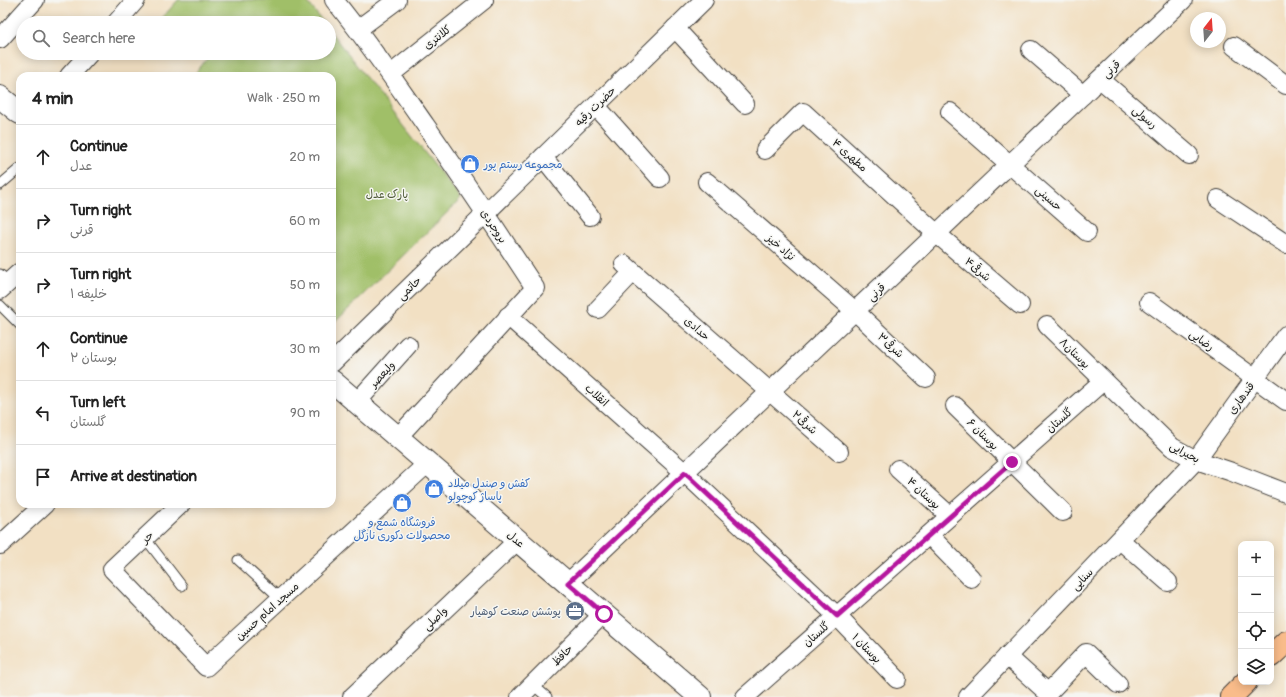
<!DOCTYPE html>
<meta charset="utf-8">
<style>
body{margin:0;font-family:Pangolin,"Playpen Sans Arabic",sans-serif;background:#f2f2f2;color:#222}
.controls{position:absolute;right:12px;bottom:12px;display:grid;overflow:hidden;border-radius:8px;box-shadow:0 2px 10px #0003}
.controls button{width:36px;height:36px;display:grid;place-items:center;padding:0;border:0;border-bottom:1px solid #e0e0e0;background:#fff;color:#222;font:20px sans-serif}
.compass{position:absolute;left:1190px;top:12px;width:36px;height:36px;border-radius:50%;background:#fff;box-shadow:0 2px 10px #0003;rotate:17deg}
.stop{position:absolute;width:12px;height:12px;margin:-9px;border:3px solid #b5179e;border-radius:50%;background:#fff}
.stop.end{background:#b5179e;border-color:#fff;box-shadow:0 1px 4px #0008}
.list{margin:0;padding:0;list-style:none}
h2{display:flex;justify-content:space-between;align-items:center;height:52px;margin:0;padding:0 16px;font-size:17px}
h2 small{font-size:13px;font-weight:400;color:#767676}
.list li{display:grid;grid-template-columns:26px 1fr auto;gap:12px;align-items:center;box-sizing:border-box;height:64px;padding:0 16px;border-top:1px solid #e0e0e0}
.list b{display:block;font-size:15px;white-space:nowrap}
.list p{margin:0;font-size:13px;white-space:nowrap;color:#767676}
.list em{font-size:13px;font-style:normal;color:#767676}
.icon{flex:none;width:22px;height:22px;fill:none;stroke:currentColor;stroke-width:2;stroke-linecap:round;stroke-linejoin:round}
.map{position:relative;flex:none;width:1286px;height:697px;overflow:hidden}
.search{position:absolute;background:#fff;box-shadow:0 2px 10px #0003;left:16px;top:16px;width:320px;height:44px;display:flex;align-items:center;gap:10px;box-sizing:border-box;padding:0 14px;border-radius:22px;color:#767676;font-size:15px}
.panel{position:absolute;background:#fff;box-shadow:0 2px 10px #0003;left:16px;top:72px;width:320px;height:436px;border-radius:12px}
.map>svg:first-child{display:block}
.green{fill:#a0bf67;stroke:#5e6e42}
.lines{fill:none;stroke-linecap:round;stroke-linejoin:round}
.service-casing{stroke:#3c3935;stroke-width:11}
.minor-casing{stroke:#3c3935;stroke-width:20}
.tertiary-casing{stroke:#3c3935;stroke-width:24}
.primary-casing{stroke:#3c3935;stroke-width:24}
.service{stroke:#fff;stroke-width:9}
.minor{stroke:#fff;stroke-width:18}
.tertiary{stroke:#fff;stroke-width:22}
.primary{stroke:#f9bc8a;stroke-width:22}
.route{stroke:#b5179e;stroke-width:5}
.labels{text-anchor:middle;stroke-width:3;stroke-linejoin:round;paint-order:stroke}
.street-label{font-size:11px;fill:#1c1c1c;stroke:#f6f6f2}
.shop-label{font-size:11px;fill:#366cbe;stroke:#f6f6f2;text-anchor:start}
.park-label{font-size:11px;fill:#515d3a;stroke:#f6f6f2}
.service-label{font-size:11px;fill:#4e5e75;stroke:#f6f6f2;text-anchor:end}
</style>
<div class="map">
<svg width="1286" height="697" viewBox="0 0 1286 697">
<rect width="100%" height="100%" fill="#f6f6f2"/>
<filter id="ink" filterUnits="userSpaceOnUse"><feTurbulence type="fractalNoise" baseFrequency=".025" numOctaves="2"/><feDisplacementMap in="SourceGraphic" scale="8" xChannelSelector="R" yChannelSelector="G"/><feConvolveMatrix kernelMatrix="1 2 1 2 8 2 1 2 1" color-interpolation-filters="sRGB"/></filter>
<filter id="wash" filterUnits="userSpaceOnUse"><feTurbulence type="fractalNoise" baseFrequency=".012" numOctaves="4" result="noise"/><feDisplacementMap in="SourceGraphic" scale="16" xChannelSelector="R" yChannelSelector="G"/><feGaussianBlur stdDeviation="0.9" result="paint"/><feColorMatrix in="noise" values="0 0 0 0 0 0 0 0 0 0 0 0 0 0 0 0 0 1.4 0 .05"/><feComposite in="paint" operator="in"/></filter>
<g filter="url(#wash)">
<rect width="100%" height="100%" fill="#f2e0c3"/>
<g class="green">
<polygon points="178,0 306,0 324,23 169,23 162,18"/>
<polygon points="329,30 461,199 332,325 332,76 193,76 210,55 208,53 329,53"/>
</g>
</g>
<g filter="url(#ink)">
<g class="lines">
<defs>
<g id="service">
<polyline points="0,185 20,168"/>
<polyline points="0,274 9,282"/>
<polyline points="0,305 20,325"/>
<polyline points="145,538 182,586"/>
<polyline points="238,560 281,599"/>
<polyline points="533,685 547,697"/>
</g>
<g id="minor">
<path d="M334,0c33,40 62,83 92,126 37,53 73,107 109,162l-137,149"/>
<polyline points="116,23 136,0"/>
<polyline points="675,28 745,104"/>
<polyline points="358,29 397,0"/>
<polyline points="0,39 35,0"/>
<polyline points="1234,46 1286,85"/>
<polyline points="1031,50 1083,95"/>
<polyline points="391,74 484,0"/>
<polyline points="69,76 90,53"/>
<polyline points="1100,79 1189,155"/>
<polyline points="596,106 660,178"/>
<polyline points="950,112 1087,232"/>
<polyline points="765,150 803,112 937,234 1020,305"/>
<polyline points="543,157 590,216"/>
<polyline points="707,182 855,311 926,378"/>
<polyline points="1218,199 1286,244"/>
<polyline points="624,264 839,452"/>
<polyline points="0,290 20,272"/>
<polyline points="1149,302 1286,401"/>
<polyline points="598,309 633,272"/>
<polyline points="508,316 685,473 837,616 897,679"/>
<polyline points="1047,325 1172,447 1196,460 1232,472 1286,493"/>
<polyline points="332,363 704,0"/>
<polyline points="357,402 408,345"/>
<polyline points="955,406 1063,512"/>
<polyline points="898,469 950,516"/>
<polyline points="181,504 112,569 206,667 428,463"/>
<polyline points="929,535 971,578"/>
<polyline points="1120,540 1168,582"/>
<polyline points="0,545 45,504"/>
<polyline points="568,583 1183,0"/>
<polyline points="1007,656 1048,693 1086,653 1118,684"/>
<polyline points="352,697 518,540"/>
<polyline points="520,697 603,614"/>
<polyline points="745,697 1103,381"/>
<polyline points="968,697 1196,460 1286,335"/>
</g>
<g id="tertiary">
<polyline points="0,97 20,113"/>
<polyline points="332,381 700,697"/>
</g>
<g id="primary">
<polyline points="1271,656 1286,642"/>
<polyline points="1231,697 1246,682"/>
</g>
</defs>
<use href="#service" class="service-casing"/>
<use href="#minor" class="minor-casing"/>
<use href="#tertiary" class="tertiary-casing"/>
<use href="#primary" class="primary-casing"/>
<use href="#service" class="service"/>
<use href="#minor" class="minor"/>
<use href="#tertiary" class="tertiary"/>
<use href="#primary" class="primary"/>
</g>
</g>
<g class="lines" filter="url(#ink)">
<polyline class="route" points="604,614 568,583 685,473 837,616 1012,462"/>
</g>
<defs>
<symbol id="shop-disc" viewBox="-11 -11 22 22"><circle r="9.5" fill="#3f7fe0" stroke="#f6f6f2"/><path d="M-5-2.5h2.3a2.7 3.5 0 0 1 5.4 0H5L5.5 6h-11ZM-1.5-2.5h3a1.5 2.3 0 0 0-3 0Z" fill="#fff"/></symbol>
<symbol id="office-disc" viewBox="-11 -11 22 22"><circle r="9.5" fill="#5c6f8a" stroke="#f6f6f2"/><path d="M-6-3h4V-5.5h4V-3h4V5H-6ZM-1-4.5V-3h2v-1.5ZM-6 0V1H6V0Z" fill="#fff"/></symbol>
</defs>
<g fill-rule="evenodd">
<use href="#shop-disc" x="459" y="153" width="22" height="22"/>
<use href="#shop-disc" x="423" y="478" width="22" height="22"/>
<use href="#shop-disc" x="391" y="492" width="22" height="22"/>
<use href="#office-disc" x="564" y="600" width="22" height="22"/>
</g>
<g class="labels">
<g class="street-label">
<text transform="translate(437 37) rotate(-38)" y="4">کلانتری</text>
<text transform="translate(1111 69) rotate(-44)" y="4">قرنی</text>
<text transform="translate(595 106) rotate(-44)" y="4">حضرت رقیه</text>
<text transform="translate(1145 117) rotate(41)" y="4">رسولی</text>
<text transform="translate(850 155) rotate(42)" y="4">مطهری ۴</text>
<text transform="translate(1049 198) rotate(42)" y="4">حسینی</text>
<text transform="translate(494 226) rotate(57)" y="4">بروجردی</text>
<text transform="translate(781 247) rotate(41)" y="4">نژاد خیز</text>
<text transform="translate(978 269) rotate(40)" y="4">۴شرقی</text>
<text transform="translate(409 288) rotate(-44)" y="4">حاتمی</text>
<text transform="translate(876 292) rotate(-44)" y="4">قرنی</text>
<text transform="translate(697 328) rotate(41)" y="4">حدادی</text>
<text transform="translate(1202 340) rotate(36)" y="4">رضایی</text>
<text transform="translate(891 345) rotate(43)" y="4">۳شرقی</text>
<text transform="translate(1075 353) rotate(45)" y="4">بوستان۸</text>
<text transform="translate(382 374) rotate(-48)" y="4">ولیعصر</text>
<text transform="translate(597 395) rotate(41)" y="4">انقلاب</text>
<text transform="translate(1241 398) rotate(-54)" y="4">قندهاری</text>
<text transform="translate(1059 420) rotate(-41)" y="4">گلستان</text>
<text transform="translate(805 422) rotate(42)" y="4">۲شرقی</text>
<text transform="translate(983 434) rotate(45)" y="4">بوستان ۶</text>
<text transform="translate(1185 452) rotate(29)" y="4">بحیرایی</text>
<text transform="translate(924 493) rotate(43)" y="4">بوستان ۴</text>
<text transform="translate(147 537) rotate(-43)" y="4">حر</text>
<text transform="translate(516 539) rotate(41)" y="4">عدل</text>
<text transform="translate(1082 579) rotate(-46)" y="4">سنایی</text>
<text transform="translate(267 611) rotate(-42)" y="4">مسجد امام حسین</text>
<text transform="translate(435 618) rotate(-44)" y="4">واصلی</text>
<text transform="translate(816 634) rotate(-41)" y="4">گلستان</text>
<text transform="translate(867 648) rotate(46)" y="4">بوستان ۱</text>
<text transform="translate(562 655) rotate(-45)" y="4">حافظ</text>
</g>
<g class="shop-label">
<text x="484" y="168">مجموعه رستم پور</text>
<text x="448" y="487">کفش و صندل میلاد<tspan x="448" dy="13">پاساژ کوچولو</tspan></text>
<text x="402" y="526" text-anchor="middle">فروشگاه شمع و<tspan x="402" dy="13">محصولات دکوری نازگل</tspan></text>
</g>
<g class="park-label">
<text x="387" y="198">پارک عدل</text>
</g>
<g class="service-label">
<text x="561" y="615">پوشش صنعت کوهیار</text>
</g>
</g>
</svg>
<div class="controls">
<button>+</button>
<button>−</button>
<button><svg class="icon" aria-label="locate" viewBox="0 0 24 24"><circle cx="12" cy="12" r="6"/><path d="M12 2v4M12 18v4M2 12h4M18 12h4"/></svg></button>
<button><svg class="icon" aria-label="layers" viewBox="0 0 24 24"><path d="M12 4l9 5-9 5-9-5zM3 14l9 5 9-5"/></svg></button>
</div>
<svg class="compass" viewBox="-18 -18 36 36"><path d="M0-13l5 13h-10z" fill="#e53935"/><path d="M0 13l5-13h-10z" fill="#767676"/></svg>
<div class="stop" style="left:604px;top:614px"></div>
<div class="stop end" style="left:1012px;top:462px"></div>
<div class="search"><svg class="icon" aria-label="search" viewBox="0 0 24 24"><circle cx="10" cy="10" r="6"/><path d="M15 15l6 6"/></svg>Search here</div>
<section class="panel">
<h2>4 min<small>Walk · 250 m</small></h2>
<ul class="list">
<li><svg class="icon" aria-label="ahead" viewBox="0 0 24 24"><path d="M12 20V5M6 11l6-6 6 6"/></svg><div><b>Continue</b><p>عدل</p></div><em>20 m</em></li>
<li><svg class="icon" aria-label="right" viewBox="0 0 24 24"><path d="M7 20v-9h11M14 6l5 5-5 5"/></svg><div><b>Turn right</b><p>قرنی</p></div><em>60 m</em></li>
<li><svg class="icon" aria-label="right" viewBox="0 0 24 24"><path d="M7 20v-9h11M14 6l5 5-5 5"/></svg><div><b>Turn right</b><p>خلیفه ۱</p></div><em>50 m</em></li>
<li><svg class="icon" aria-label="ahead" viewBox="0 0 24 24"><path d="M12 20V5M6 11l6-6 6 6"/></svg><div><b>Continue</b><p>بوستان ۲</p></div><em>30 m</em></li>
<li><svg class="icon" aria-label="left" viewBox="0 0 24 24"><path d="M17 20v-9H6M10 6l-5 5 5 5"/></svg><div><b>Turn left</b><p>گلستان</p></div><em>90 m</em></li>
<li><svg class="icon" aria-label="arrive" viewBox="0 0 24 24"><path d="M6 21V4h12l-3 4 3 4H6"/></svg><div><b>Arrive at destination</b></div></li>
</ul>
</section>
</div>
